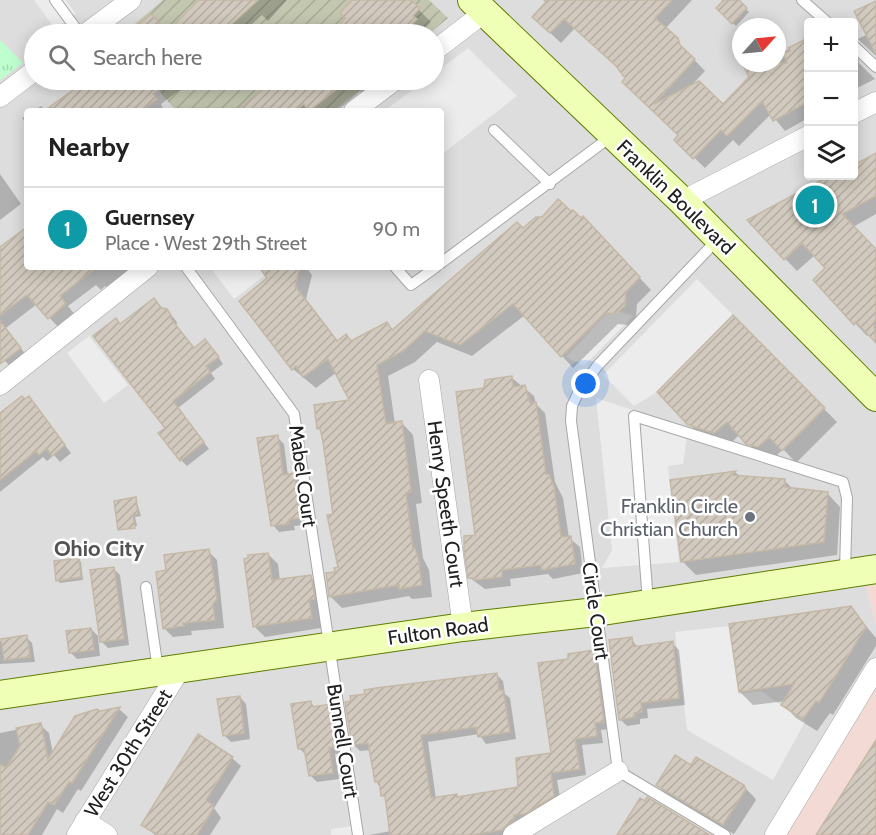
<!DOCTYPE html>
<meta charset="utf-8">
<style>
body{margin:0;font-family:Cabin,sans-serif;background:#f6f6f6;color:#222}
.controls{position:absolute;right:18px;top:18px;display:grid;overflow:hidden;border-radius:6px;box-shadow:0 3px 15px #0003}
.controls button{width:54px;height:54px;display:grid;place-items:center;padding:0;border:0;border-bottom:2px solid #e0e0e0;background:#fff;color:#222;font:30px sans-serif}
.compass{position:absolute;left:732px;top:18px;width:54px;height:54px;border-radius:50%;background:#fff;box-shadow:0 3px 15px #0003;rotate:63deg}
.you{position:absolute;left:586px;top:384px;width:21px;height:21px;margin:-15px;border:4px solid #fff;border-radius:50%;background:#1a73e8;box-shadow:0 0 0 9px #1a73e833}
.badge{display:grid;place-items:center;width:39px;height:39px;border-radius:50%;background:#db2777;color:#fff;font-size:20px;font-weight:700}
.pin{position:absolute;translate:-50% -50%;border:3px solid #fff;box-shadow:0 2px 6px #0006}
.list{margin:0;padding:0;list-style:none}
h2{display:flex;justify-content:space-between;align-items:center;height:78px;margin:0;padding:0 24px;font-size:26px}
h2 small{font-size:20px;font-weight:400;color:#767676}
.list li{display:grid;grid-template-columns:39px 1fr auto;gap:18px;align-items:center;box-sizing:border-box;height:84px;padding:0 24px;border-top:2px solid #e0e0e0}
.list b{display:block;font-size:22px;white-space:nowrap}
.list p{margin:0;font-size:20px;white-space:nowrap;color:#767676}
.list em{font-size:20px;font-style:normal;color:#767676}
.icon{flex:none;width:33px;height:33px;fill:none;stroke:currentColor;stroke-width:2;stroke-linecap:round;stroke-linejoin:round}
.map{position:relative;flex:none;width:876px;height:835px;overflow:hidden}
.search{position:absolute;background:#fff;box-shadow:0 3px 15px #0003;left:24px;top:24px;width:420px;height:66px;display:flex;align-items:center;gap:15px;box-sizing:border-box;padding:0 21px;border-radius:33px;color:#767676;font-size:22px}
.panel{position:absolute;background:#fff;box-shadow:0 3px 15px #0003;left:24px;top:108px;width:420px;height:162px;border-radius:6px}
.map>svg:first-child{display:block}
.residential{fill:#dedddd;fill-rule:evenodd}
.commercial{fill:#f3dad4}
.construction{fill:url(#construction-furrows)}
.park{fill:url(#park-tufts)}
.parking{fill:#ececec}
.shadow{fill:#0003}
.building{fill:url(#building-hatch);stroke:#c5b9a6;stroke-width:1.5}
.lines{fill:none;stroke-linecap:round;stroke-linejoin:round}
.lane-casing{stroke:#a7a7a7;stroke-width:12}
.street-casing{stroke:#a7a7a7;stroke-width:21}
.secondary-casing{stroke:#5b7e00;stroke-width:30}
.lane{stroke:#fff;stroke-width:10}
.street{stroke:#fff;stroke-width:20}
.secondary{stroke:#efffb6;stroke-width:28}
.worship-dot{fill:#6b7280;stroke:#fff;stroke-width:2}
.labels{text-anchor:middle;stroke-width:5;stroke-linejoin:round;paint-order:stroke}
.street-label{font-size:20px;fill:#202020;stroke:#fff}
.worship-label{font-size:20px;fill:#5b616d;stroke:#fff;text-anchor:end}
.quarter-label{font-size:22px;font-weight:bold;fill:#535353;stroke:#fff}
</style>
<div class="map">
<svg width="876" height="835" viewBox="0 0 876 835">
<defs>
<pattern id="construction-furrows" width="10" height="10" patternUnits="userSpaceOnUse" patternTransform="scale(1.5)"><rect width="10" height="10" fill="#c3c7b0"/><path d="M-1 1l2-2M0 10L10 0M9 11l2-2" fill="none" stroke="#a7ab97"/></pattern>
<pattern id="park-tufts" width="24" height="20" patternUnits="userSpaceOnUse" patternTransform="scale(1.5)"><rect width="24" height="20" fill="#bfffcf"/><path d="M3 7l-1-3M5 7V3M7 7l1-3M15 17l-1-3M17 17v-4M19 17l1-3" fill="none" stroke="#a4dab1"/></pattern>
<pattern id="building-hatch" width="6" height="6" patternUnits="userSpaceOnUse" patternTransform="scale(1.5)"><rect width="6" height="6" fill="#d2cabe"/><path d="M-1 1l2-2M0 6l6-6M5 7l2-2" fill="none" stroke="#b4ada3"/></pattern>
</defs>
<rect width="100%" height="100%" fill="#f1f0e6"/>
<path class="residential" d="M0,0h876v569l-13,4 13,51v44l-101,167h-775zM808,22h46v154h-46zM741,27h36v36h-36zM34,34h400v46h-400zM27,111h414v156h-414z"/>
<g class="commercial">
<polygon points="876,569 876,624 862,572"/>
<polygon points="876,668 876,835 775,835"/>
</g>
<g class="construction">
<polygon points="163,0 429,0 448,18 429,34 123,34"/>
<polygon points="150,80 373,80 333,111 176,111"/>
</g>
<polygon class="park" points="0,40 23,63 0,80"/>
<g class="parking">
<polygon points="34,0 66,0 76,14 55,29"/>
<polygon points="468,48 517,96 441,155 441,111 384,111 426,80 434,80 434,74"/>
<polygon points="210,267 259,267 265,275 234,299"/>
<polygon points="697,279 733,315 657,392 634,406 603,375"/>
<polygon points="611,309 633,316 584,366 566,357"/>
<polygon points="89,336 128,385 104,403 67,353"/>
<polygon points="596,398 688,428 683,464 668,466 679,562 602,568 612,550"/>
<polygon points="729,626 739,694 761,691 805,722 773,780 687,730 675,632"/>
<polygon points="352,826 354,835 331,835 331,829"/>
</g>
<g class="shadow">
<polygon points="201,0 287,0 268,21 262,15 241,34 129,34 151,16 167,34"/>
<polygon points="354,0 409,0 431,22 424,29 428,33 335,34 347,18"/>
<polygon points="548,0 692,0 665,29 705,71 690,87 723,107 751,77 753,63 777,63 777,55 805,41 803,38 808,36 808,118 785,131 771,114 739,146 733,140 705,168 676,140 680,136 620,69 575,28 561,43 544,27"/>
<polygon points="721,0 737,0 749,12 736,26 718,8 724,2"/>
<polygon points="876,2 876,56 858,39 866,35 856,12"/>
<polygon points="854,51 858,55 859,63 875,79 857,88 858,92 854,95"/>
<polygon points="93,80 193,80 161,104 164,111 33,111 41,106 46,111"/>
<polygon points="279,80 378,80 363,94 360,92 337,111 238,111"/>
<polygon points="27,115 27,125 22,118"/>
<polygon points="876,155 876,214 853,227 876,251 876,341 869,334 867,336 815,280 827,268 815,255 797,271 749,221 837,176 854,176 854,167"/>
<polygon points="0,174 21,204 0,220"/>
<polygon points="27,228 27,267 134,267 107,288 105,286 101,290 96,285 68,306 75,315 59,328 37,304 6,328 29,359 14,371 0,355 0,249"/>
<polygon points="594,229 651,290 637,304 636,317 628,325 618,324 573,368 525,315 472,356 437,342 415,362 388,376 395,424 402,423 413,435 422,503 416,504 423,558 429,570 432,597 412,599 409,596 342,608 331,597 327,574 337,573 339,568 322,432 318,428 352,401 337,372 316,388 293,369 269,279 259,267 306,267 312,275 306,299 338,341 352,342 387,324 394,331 523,230"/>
<polygon points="154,300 173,317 177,322 176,327 194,350 211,347 223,364 211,373 215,379 178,408 209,449 187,466 181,460 121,326"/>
<polygon points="733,317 837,422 796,463 783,449 772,460 761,457 740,434 728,446 703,438 689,424"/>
<polygon points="512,378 534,396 536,404 545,413 555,482 563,498 569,538 580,547 583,573 553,579 548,574 510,579 511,586 485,589 470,578 477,536 485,390"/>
<polygon points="29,398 71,453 60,462 54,455 47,461 43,457 0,492 0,414"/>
<polygon points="277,437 284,444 288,476 293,475 300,482 306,525 294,526 295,530 279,532 273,525"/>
<polygon points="735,472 741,477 784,480 794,490 827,493 840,507 837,555 696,575 683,562 672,481"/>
<polygon points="136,499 141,516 135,517 137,526 120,528"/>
<polygon points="208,551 217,560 224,628 191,631 192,635 173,637 164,628 167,572"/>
<polygon points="268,554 278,564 280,581 310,577 321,587 321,628 265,637 255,627 246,560"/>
<polygon points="78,559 81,562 83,580 60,583 57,580"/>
<polygon points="113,568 120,575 129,645 108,648 101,641"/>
<polygon points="851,608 876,638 876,646 833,715 830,713 817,731 796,718 783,704 786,701 753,705 740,692"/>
<polygon points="91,629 98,636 100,656 77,659 70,652"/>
<polygon points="26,637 32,643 35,662 0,664 0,641"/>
<polygon points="631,638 638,648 672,643 679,650 685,705 647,709 648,718 640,719 640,724 627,726 620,719"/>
<polygon points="594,651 601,659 610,729 601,730 603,743 582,745 586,775 557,780 561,803 511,835 369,835 391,831 387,800 376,781 371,750 360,751 353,744 496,674 503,681 505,694 510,698 516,739 486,744 479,734 428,742 436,799 456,796 459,798 520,788 552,755 570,660"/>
<polygon points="240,697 246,704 250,739 231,742 224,735"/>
<polygon points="310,702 316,708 330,706 337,712 343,753 335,754 339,779 317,782 311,776 306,755 299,748"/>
<polygon points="119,709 128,717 81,791 78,789 63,813 57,809 42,835 0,835 0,733 40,725 49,733 53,754 100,713"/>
<polygon points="232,758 241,766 214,808 221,818 210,835 155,835 143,824"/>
<polygon points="691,767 743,786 754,797 756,800 734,834 668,795 657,785"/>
</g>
<g class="building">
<polygon points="199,0 258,0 221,34 127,34 151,14 167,32"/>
<polygon points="352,0 411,0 420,8 413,16 417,19 402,34 333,34 345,18 340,13"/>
<polygon points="544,0 672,0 655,18 678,38 680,45 695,59 654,104 699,81 723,104 749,77 742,63 787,63 783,54 790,51 788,48 808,38 808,102 773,121 762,101 727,136 721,130 693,159 674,140 678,135 622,82 625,78 616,66 564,19 550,33 532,17 546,2"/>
<polygon points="724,0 739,0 747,8 732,24 716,8"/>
<polygon points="876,1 876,54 854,11"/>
<polygon points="87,80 171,80 153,94 157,99 141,111 44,111"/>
<polygon points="276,80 348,80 309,111 304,104 295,111 235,111"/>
<polygon points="876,153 876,196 842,214 876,249 876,320 874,322 876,343 856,322 854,325 813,280 825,268 802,243 784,260 747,220 829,176 854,176 854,165"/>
<polygon points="558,199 571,211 573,210 581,218 583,216 640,277 626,292 625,306 616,314 606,313 561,357 513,304 460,345 425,331 403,351 377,365 386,424 402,421 411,492 406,493 413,549 415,548 418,557 422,585 399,589 399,585 329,597 326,573 335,572 334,568 338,567 327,515 333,514 323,442 320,428 317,429 314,405 349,400 328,359 303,377 296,366 292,370 239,301 267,278 259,267 300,267 295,286 337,341 346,334 351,341 387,322 392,330 517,222 523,228 536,217 542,217"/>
<polygon points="27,227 27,267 97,267 60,296 66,304 48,319 27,295 0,315 0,247"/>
<polygon points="154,298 161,308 167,309 171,315 171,319 194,348 205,339 219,357 206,366 210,372 173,401 204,442 180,461 158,433 165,428 93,336 116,318 120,324"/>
<polygon points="733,315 825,408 782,451 769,437 758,447 746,444 727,422 714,433 688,425 657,392"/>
<polygon points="0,321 21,348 0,364"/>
<polygon points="512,376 513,387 525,385 530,403 536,402 546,474 549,474 554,487 561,537 571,536 575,564 542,570 541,565 502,570 502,577 474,580 474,578 468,578 464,550 464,536 475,535 456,392 484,388 485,380"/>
<polygon points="22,396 25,399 29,396 65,445 52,456 47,449 39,455 36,451 0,480 0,413"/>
<polygon points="278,435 283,475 294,473 300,518 289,520 289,524 271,526 257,438"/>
<polygon points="736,471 731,475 785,479 785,487 828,492 824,542 681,562 670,480"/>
<polygon points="136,497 138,514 133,515 135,528 118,530 114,501"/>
<polygon points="209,549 217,599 213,604 215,620 183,623 184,626 163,629 156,572 166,570 164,555"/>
<polygon points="268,553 272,580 311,575 315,599 309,600 312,618 253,627 244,559 248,558 248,555"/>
<polygon points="79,558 81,577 56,581 54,561"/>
<polygon points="114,567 124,639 100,642 90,570"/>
<polygon points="851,606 866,627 819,703 816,701 803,719 781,705 794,684 739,692 729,624"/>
<polygon points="91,628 94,650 69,653 66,631"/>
<polygon points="27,635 30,657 4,660 1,639"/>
<polygon points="632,637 633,647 673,641 679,698 641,703 642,712 634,713 635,717 619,720 609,640"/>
<polygon points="594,650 604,722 595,723 597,736 575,739 580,769 551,773 554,796 525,814 514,815 514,820 502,830 472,835 390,835 385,796 381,796 379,781 375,782 368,743 352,745 345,702 351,701 350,696 365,694 364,690 376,688 497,673 499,690 503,690 510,732 478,737 476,727 421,735 431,798 457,794 457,797 518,787 516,758 551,753 538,663 568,659 568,654"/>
<polygon points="240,696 244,733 223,736 217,699"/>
<polygon points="311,701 312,707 331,704 337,747 329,748 333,773 309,776 304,748 298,749 291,704"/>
<polygon points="120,707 72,783 69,782 54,805 48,802 28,835 0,835 0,764 6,768 20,746 16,728 41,723 48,759 75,716 97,709 100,711"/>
<polygon points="198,734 233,757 206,800 213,805 213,809 197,835 158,835 141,825"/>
<polygon points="876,740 876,835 816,835"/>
<polygon points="675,755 691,765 696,757 744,785 746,789 723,825 656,785"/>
<polygon points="647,797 710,835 617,835 640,798 645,801"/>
</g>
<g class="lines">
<defs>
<g id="lane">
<polyline points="55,0 80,34"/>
<polyline points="802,0 827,22"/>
<polyline points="854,46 876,67"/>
<polyline points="494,130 550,184"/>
<polyline points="719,238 598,365 579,391 572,406 571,421 618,771 725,835"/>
<polyline points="441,263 613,135"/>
<polyline points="186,267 294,414 358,835"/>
<polyline points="395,267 411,285 436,267"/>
<polyline points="146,587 158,670"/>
<polyline points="648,603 634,416 843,482 847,498 845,571"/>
</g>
<g id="street">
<polyline points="85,34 131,0"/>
<polyline points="434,51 485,12"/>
<polyline points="0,97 34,71"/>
<polyline points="354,111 395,80"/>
<polyline points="854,113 876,102"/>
<polyline points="682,201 808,136"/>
<polyline points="429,380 463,627"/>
<polyline points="0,385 148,267"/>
<polyline points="85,821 107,835"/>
<polyline points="77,835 179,671"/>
<polyline points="513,835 618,771"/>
<polyline points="775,835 876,668"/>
</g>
<g id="secondary">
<polyline points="472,0 682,201 876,397"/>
<polyline points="0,695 463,627 596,612 876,569"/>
</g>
</defs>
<use href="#lane" class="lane-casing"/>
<use href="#street" class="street-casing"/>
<use href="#secondary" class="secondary-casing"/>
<use href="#lane" class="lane"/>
<use href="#street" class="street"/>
<use href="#secondary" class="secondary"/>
</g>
<circle class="worship-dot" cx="750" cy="517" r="6"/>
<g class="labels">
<g class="street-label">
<text transform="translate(676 197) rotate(44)" y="7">Franklin Boulevard</text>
<text transform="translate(303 476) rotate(82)" y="7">Mabel Court</text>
<text transform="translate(446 504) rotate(82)" y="7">Henry Speeth Court</text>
<text transform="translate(596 611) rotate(82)" y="7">Circle Court</text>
<text transform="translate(438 631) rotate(-8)" y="7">Fulton Road</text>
<text transform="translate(343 741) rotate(81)" y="7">Bunnell Court</text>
<text transform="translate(128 753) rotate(-58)" y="7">West 30th Street</text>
</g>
<g class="worship-label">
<text x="738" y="513">Franklin Circle<tspan x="738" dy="23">Christian Church</tspan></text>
</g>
<g class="quarter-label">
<text x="99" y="556">Ohio City</text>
</g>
</g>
</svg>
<div class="controls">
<button>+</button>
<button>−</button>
<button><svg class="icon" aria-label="layers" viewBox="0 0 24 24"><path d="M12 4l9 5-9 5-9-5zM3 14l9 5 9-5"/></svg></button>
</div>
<svg class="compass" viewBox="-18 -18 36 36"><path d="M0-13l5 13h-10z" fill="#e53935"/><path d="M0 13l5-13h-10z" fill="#767676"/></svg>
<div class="you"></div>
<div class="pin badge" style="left:815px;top:205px;background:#0f9aa8">1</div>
<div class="search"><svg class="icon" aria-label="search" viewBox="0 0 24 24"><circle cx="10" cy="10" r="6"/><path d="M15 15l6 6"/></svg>Search here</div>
<section class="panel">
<h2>Nearby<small></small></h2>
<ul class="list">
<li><span class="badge" style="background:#0f9aa8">1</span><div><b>Guernsey</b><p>Place · West 29th Street</p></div><em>90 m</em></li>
</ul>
</section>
</div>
